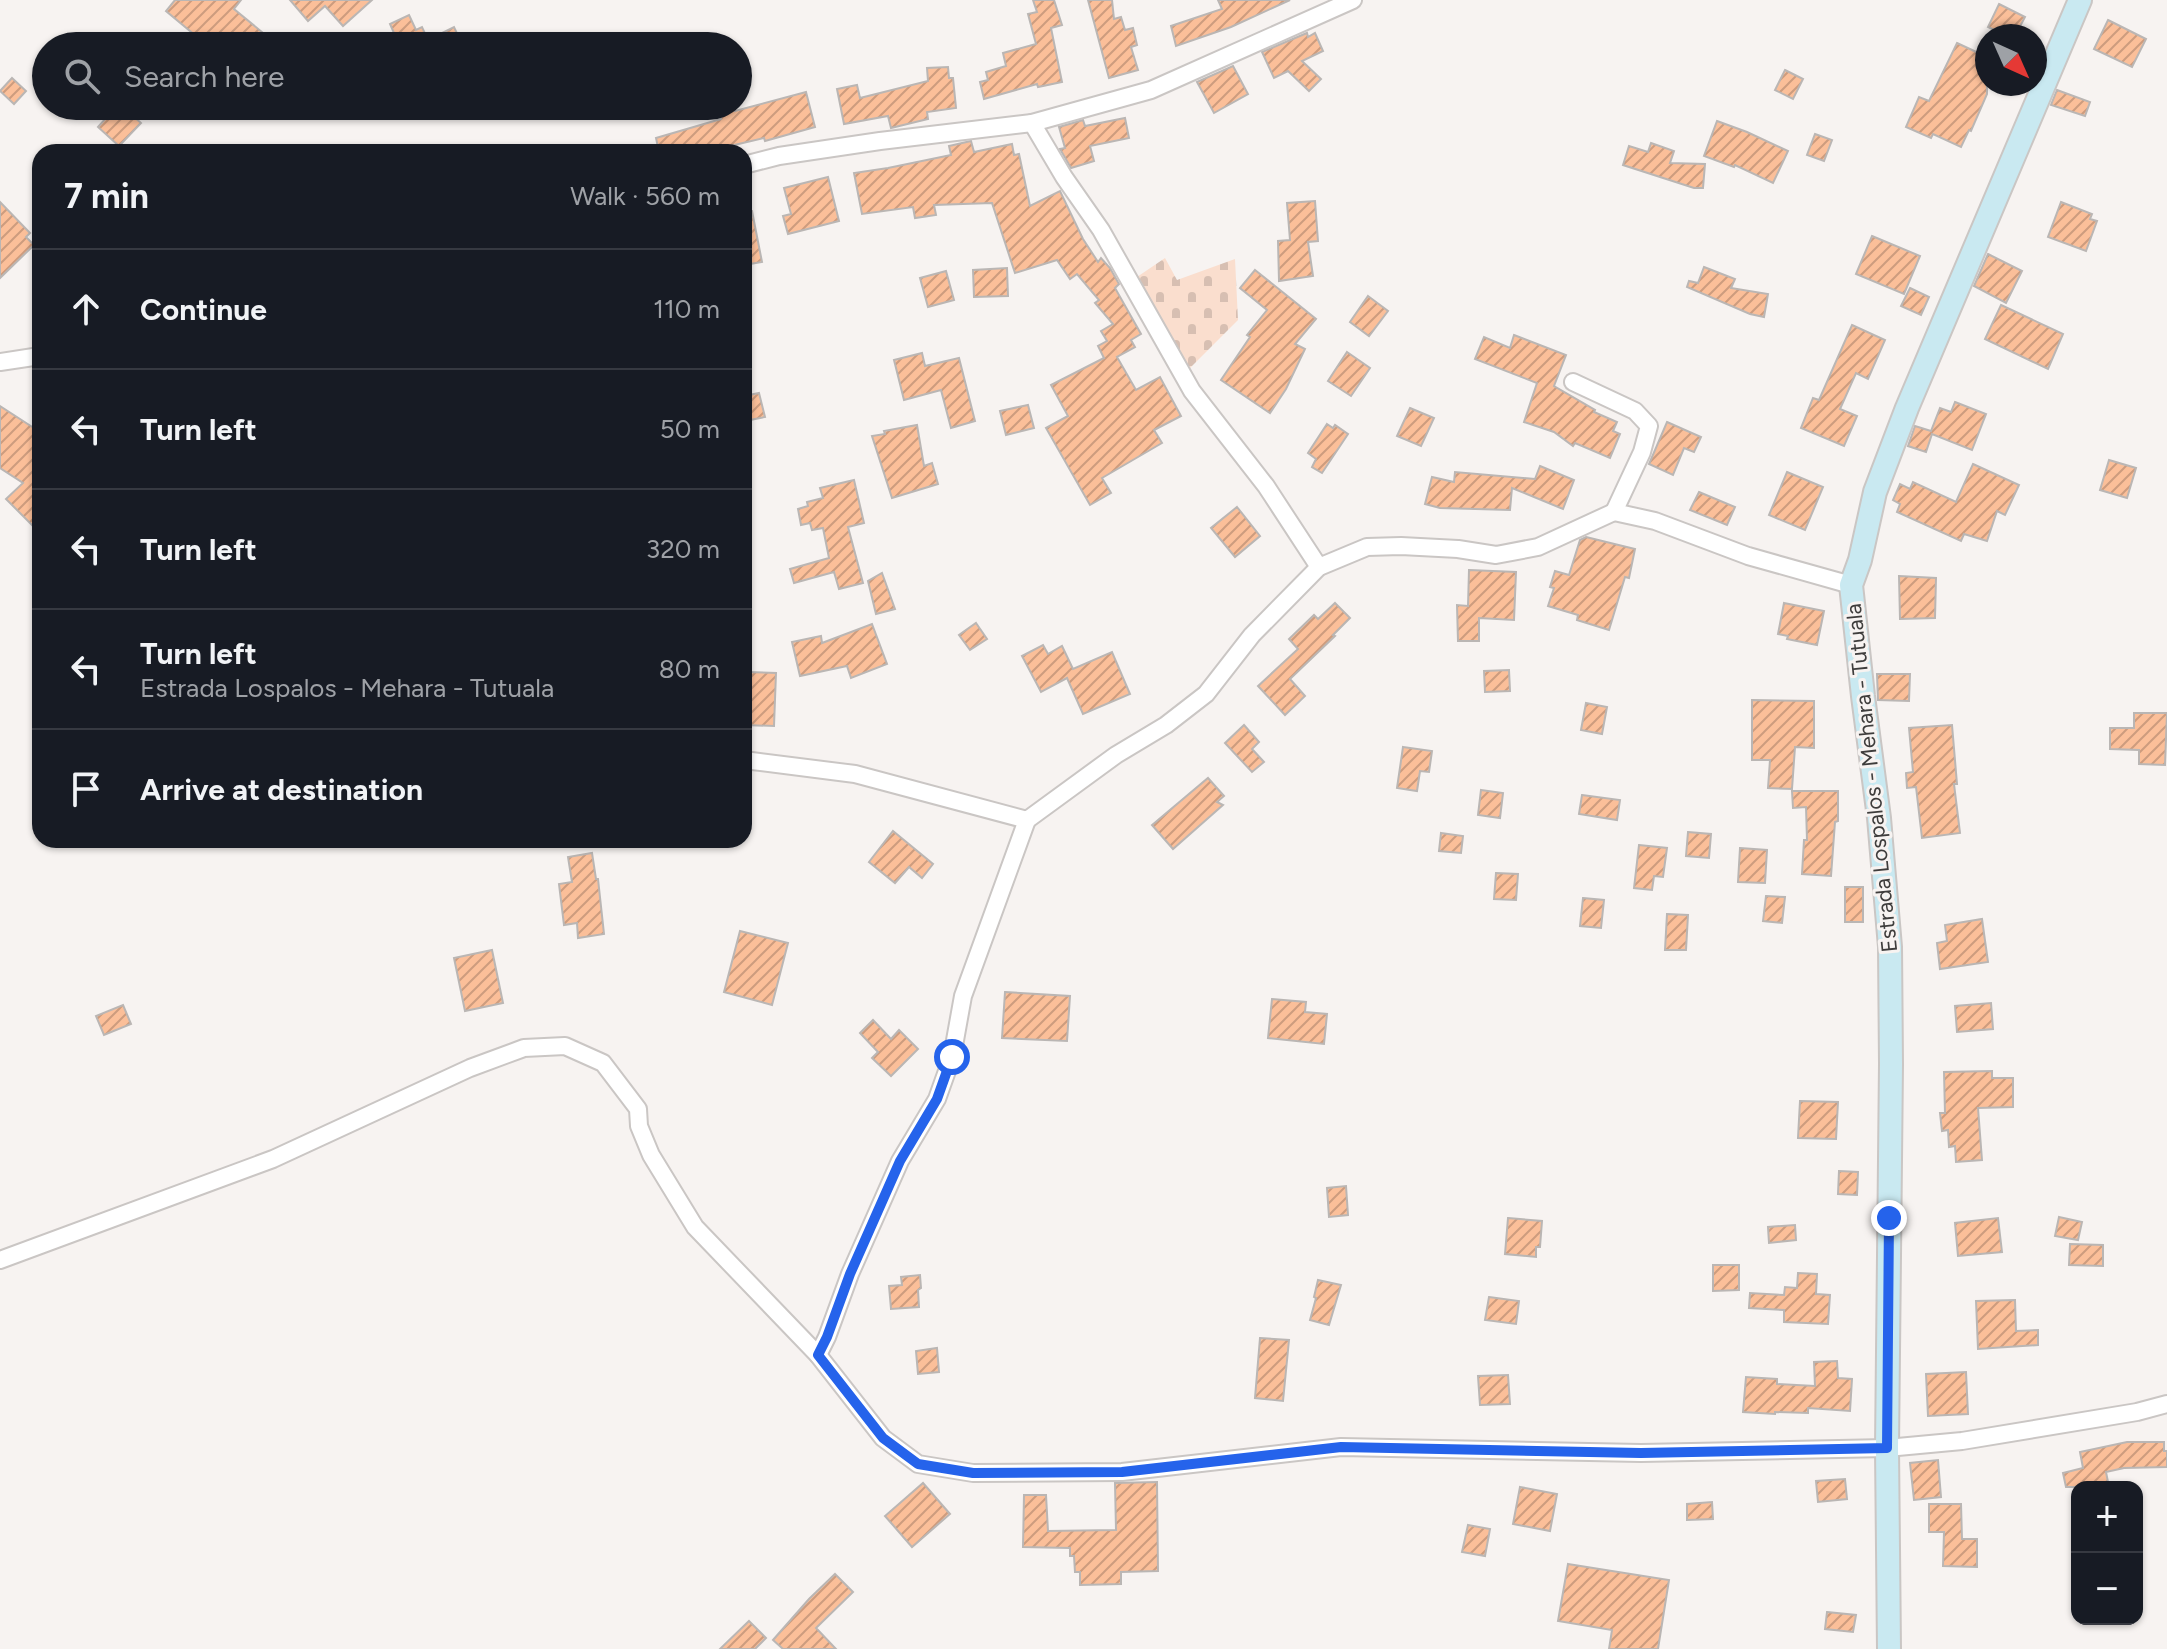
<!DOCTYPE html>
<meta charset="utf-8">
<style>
body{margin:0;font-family:Figtree,sans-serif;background:#20242c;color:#f1f3f6}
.controls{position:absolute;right:24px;bottom:24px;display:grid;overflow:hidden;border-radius:16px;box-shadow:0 2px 6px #0004}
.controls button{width:72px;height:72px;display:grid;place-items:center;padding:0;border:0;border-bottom:2px solid #363941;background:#171b24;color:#f1f3f6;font:40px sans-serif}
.compass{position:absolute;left:1975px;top:24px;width:72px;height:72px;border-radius:50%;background:#171b24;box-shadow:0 2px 6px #0004;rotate:135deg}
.stop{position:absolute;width:24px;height:24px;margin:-18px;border:6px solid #2563eb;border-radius:50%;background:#fff}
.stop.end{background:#2563eb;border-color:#fff;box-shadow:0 2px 8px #0008}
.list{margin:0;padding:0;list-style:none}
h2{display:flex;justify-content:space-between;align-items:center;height:104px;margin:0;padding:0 32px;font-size:34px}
h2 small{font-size:26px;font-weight:400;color:#9ea1a6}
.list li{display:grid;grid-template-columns:52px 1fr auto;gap:24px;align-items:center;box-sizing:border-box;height:120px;padding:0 32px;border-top:2px solid #363941}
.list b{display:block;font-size:30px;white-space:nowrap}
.list p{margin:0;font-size:26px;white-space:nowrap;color:#9ea1a6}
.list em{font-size:26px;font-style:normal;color:#9ea1a6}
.icon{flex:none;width:44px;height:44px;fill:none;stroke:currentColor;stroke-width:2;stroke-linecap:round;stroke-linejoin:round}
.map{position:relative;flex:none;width:2167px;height:1649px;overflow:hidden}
.search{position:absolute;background:#171b24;box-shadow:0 2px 6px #0004;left:32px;top:32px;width:720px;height:88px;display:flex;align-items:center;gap:20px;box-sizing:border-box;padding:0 28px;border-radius:44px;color:#9ea1a6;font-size:30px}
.panel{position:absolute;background:#171b24;box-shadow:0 2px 6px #0004;left:32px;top:144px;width:720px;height:704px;border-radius:24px}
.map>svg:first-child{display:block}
.cemetery{fill:url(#cemetery-stones)}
.building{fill:url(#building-hatch);stroke:#bab6b4;stroke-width:2}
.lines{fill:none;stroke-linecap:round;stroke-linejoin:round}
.minor-casing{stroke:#cac6c4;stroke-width:20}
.secondary-casing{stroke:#cac6c4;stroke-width:26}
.minor{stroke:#fff;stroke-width:16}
.secondary{stroke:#c9e9f1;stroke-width:22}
.route{stroke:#2563eb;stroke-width:10}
.labels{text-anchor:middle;stroke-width:6;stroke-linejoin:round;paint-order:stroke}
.street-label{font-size:22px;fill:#3e3d3c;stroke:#f7f3f1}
</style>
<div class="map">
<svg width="2167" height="1649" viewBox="0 0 2167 1649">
<defs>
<pattern id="cemetery-stones" width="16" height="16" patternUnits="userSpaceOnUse" patternTransform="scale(2)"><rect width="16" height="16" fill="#fadece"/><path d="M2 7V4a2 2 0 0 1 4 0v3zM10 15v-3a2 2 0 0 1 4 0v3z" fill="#d7bfb2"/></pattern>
<pattern id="building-hatch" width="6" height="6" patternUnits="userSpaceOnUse" patternTransform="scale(2)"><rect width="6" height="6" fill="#fbbf99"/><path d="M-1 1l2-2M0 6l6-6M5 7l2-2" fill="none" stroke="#cd9c7e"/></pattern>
</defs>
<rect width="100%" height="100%" fill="#f7f3f1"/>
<polygon class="cemetery" points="1165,258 1177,280 1235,259 1238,320 1185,373 1137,277"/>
<g class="building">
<polygon points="175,0 241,0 234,9 268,37 260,46 208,46 166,11"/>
<polygon points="290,0 372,0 343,26 325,6 308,21"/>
<polygon points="1033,0 1054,0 1062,25 1051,28 1062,82 1038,87 1037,84 984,99 980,82 988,80 986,72 1006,66 1003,53 1036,44 1028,14 1037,12"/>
<polygon points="1088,0 1112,0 1114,19 1121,17 1125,30 1133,28 1137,45 1131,47 1138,70 1109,78"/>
<polygon points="1218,0 1290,0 1231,27 1176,46 1171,26 1222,9"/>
<polygon points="1999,4 2025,17 2015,36 2007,36 1988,27"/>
<polygon points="409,15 416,30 422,27 428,40 454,27 463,46 367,46 394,33 390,24"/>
<polygon points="2108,20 2146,39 2132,67 2094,49"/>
<polygon points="1307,33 1308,37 1315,33 1323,51 1302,61 1321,79 1309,91 1288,71 1274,78 1262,52"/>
<polygon points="1957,43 1987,57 1987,94 1971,131 1969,130 1961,147 1933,134 1931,138 1906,127 1919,97 1929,101"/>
<polygon points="1233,66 1248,94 1214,113 1197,82"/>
<polygon points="948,67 949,78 953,78 956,108 927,112 928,119 891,128 888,116 844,124 837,89 857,85 860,98 928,81 927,68"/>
<polygon points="1785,70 1803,79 1793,99 1775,90"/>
<polygon points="12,78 26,91 14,104 0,91"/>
<polygon points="2057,90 2090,102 2085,116 2051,105"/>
<polygon points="806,92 815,127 765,141 764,138 726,147 728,152 659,152 656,138 721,119 718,106 734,106 735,111"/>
<polygon points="117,106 122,106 141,123 119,146 98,127"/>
<polygon points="1125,118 1129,138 1090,146 1094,161 1071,168 1060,149 1065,148 1059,127 1083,120 1085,126"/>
<polygon points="1717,121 1747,132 1788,151 1773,183 1735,165 1734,167 1704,156"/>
<polygon points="1815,134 1832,140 1824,161 1807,155"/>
<polygon points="971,141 974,152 1012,144 1014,155 1019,154 1030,206 1060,191 1083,239 1098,262 1101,258 1110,268 1119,284 1115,288 1141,334 1131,340 1135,347 1117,357 1136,390 1160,377 1181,416 1154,430 1162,443 1102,478 1111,493 1090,505 1046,428 1068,416 1051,385 1104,358 1098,346 1107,341 1101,331 1113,324 1095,303 1099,300 1077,274 1070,279 1057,260 1015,273 992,203 934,205 936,215 915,218 913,207 862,214 854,173 888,168 951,155 949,146"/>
<polygon points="1651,143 1674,151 1670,163 1705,164 1703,188 1694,188 1623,165 1629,146 1648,152"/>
<polygon points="828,177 839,221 788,234 783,216 791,214 784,188"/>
<polygon points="1315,201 1318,241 1308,242 1313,276 1279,281 1278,241 1290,240 1287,203"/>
<polygon points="0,202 30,233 26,237 34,245 0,278"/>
<polygon points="2061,202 2092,214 2090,219 2097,221 2086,251 2048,237"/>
<polygon points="752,211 762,262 744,265 744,212"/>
<polygon points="1872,236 1920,256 1904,294 1856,274"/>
<polygon points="1988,254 2022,271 2006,303 1974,286"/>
<polygon points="1704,267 1735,279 1731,288 1768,294 1764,317 1750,314 1687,287 1689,281 1698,283"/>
<polygon points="1007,268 1008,296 974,297 973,270"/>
<polygon points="1255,270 1316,319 1295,344 1305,349 1286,389 1270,413 1221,380 1250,337 1247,335 1267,310 1240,288"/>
<polygon points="946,271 954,300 928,307 920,278"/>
<polygon points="1910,288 1929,297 1921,315 1901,306"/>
<polygon points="1368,296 1388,311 1369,336 1350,322"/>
<polygon points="2001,305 2063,334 2048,369 1985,339"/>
<polygon points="1852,325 1885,340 1868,379 1856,373 1840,409 1857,416 1844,446 1801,428 1813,398 1819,400"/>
<polygon points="1514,335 1566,355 1554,386 1595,410 1594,412 1617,422 1613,431 1620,434 1610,458 1575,443 1573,446 1554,432 1524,422 1537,383 1475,359 1484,337 1510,348"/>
<polygon points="1347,352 1370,368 1351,396 1328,381"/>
<polygon points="922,353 925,366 959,358 975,421 951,428 941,390 904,400 894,360"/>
<polygon points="759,393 765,417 750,420 744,396"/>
<polygon points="1955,402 1986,414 1972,450 1932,434 1926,452 1908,446 1915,426 1931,431 1940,408 1951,412"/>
<polygon points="1028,405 1034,428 1006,435 1000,411"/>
<polygon points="0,406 40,432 40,533 6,499 23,483 0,468"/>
<polygon points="1410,408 1434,418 1421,446 1397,436"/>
<polygon points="1667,422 1701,437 1694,452 1684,448 1673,475 1649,464"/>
<polygon points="1327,424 1333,428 1335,425 1348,434 1322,473 1312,467 1316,459 1308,453"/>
<polygon points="917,425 924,466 932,463 938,484 892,498 872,436 885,434 884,431"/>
<polygon points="2109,460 2136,468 2127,498 2100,490"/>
<polygon points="1973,464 2019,485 2005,515 1997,511 1987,541 1964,534 1961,541 1897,512 1900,504 1893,500 1900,484 1910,489 1913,482 1956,502"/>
<polygon points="1540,466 1574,480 1563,509 1512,488 1510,510 1440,508 1425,504 1432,477 1454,482 1455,472 1535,479"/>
<polygon points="1787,472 1823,487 1805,530 1769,515"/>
<polygon points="854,480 864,523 848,527 863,583 839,589 834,572 794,583 790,569 829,558 823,528 812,530 810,523 801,525 798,509 808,506 807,502 823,498 820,488"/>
<polygon points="1699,492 1735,507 1727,525 1690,510"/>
<polygon points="1237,507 1260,536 1235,557 1211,528"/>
<polygon points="1586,537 1635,549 1629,578 1625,577 1609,630 1577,620 1578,615 1548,606 1554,588 1550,587 1555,571 1569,575 1580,540"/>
<polygon points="1469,570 1516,572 1514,620 1479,618 1479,641 1458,641 1457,605 1468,606"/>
<polygon points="882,573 895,609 876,614 868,581"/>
<polygon points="1899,576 1936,578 1935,618 1900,619"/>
<polygon points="1335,603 1350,618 1333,635 1335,636 1290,679 1305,696 1285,715 1258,686 1298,649 1289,639 1314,615 1318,619"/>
<polygon points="1784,603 1824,611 1817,645 1787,639 1788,636 1778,634"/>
<polygon points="976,623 987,639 970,650 959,635"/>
<polygon points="872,624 887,664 851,678 847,666 800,676 792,642 821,636 822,643"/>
<polygon points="1043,645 1048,654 1062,646 1073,669 1112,652 1130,694 1083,714 1067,678 1041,692 1022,656"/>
<polygon points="1509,670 1510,691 1485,692 1484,671"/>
<polygon points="747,672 776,673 774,726 744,725"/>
<polygon points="1877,674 1910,674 1909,701 1878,700"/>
<polygon points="1752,700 1814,701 1814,748 1795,747 1792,789 1768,788 1770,760 1752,760"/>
<polygon points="1586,703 1607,707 1602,734 1581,730"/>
<polygon points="2134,713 2167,713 2165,765 2139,764 2139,750 2110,749 2110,728 2134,728"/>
<polygon points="1244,725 1259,742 1252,749 1264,762 1252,772 1225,743"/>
<polygon points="1952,725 1957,784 1954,784 1960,833 1922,838 1916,787 1907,788 1906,773 1913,772 1909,728"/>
<polygon points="1403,747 1432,751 1429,772 1420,771 1417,791 1397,788"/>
<polygon points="1208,778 1224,796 1217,802 1223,805 1173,849 1152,825"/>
<polygon points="1481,790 1503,793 1500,818 1478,815"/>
<polygon points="1792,791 1838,791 1838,821 1835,822 1831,876 1802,874 1804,840 1807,840 1806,807 1793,808"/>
<polygon points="1582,795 1620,800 1617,820 1579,814"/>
<polygon points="893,831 933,864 922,878 909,867 895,883 869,862"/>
<polygon points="1688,832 1711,834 1709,858 1686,856"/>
<polygon points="1441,833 1463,836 1461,853 1439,851"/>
<polygon points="1639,845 1667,848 1663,877 1654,876 1652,890 1634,888"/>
<polygon points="1740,848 1767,850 1765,883 1738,882"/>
<polygon points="592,853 596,879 598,879 604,934 578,938 577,923 564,925 559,884 572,882 568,857"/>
<polygon points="1496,873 1518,874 1516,900 1494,899"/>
<rect x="1845" y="887" width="18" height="35"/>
<polygon points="1766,896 1785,897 1782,923 1763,921"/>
<polygon points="1583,898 1604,900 1601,928 1580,926"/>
<polygon points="1667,914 1688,915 1686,950 1665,950"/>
<polygon points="1982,919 1988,962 1940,969 1937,943 1947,941 1945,925"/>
<polygon points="740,931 788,943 772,1005 724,992"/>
<polygon points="492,950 503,1003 465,1011 454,958"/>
<polygon points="1005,992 1070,996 1067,1041 1002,1038"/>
<polygon points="1272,999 1306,1002 1305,1012 1327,1014 1324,1044 1268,1038"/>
<polygon points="1991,1003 1993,1029 1957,1032 1955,1006"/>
<polygon points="123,1005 131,1024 104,1035 96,1016"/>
<polygon points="873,1020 891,1039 899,1030 918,1049 891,1076 872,1058 878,1052 860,1033"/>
<polygon points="1992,1071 1992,1078 2013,1078 2013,1107 1978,1108 1982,1160 1956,1162 1955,1146 1949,1147 1948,1130 1942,1131 1940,1113 1945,1113 1944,1072"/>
<polygon points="1800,1101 1838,1102 1836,1139 1798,1138"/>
<polygon points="1839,1171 1858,1172 1857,1195 1838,1194"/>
<polygon points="1346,1186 1348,1215 1329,1217 1327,1188"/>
<polygon points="2059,1217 2082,1222 2078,1240 2055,1236"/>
<polygon points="1508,1218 1542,1221 1540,1247 1536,1247 1536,1257 1505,1254"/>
<polygon points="1998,1218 2002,1252 1958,1256 1955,1223"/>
<polygon points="1795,1225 1796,1240 1769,1243 1768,1227"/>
<polygon points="2070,1244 2103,1245 2103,1266 2069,1265"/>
<polygon points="1713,1265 1739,1265 1739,1290 1713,1291"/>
<polygon points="1798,1273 1817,1274 1816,1294 1830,1295 1828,1324 1784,1322 1784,1310 1749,1308 1750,1293 1784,1295 1785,1287 1797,1288"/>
<polygon points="920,1275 921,1288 918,1290 919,1307 891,1309 889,1286 902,1285 901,1277"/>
<polygon points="1318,1280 1341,1285 1329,1325 1310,1320 1316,1298 1314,1297"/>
<polygon points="1489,1297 1519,1301 1516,1324 1485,1320"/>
<polygon points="2015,1300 2016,1331 2038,1330 2038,1345 1978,1349 1976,1301"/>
<polygon points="1260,1338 1289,1340 1283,1401 1255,1398"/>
<polygon points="937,1348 939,1372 918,1374 916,1351"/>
<polygon points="1837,1361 1838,1378 1852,1379 1850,1411 1808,1408 1808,1413 1775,1412 1775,1414 1743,1412 1746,1377 1777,1379 1777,1384 1815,1386 1814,1362"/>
<polygon points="1966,1372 1968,1414 1928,1416 1926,1374"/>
<polygon points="1508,1375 1510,1404 1480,1405 1478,1376"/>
<polygon points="2127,1442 2164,1442 2164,1451 2167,1451 2167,1467 2124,1468 2106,1472 2109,1487 2066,1487 2063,1473 2083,1468 2080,1452"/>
<polygon points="1938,1460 1941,1497 1914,1500 1910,1463"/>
<polygon points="1845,1479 1847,1499 1818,1502 1816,1481"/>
<polygon points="1157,1482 1158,1571 1121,1572 1121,1584 1080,1585 1080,1572 1075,1572 1074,1556 1070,1556 1070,1548 1023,1547 1024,1495 1046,1495 1048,1531 1116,1530 1115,1483"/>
<polygon points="923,1483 950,1514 912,1547 885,1516"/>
<polygon points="1520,1487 1557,1494 1550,1531 1513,1524"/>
<polygon points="1712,1502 1713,1519 1687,1520 1687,1504"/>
<polygon points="1929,1504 1961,1504 1962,1539 1977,1539 1977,1567 1943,1566 1944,1532 1929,1532"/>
<polygon points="1468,1525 1490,1529 1485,1556 1462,1552"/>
<polygon points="1568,1564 1669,1580 1658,1649 1609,1649 1612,1630 1558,1621"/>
<polygon points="835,1574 853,1592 816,1628 836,1649 783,1649 773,1640 809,1599"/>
<polygon points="1827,1612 1856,1615 1853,1632 1825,1629"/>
<polygon points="749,1621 766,1638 755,1649 720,1649"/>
</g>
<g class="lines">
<defs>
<g id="minor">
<polyline points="1032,123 1064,177 1101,230 1192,391 1266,486 1319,567"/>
<polyline points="744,165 779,156 880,141 1032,123 1151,90 1353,0"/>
<polyline points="0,362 40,356"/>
<polyline points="1573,382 1635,411 1649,426 1642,452 1614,512 1655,521 1748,556 1851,585"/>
<polyline points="744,760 855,774 1027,820 1116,755 1166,725 1206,694 1252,635 1319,567 1367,547 1401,546 1458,549 1496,555 1538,547 1614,512"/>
<polyline points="0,1260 273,1159 470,1068 524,1048 565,1046 603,1063 638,1109 639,1126 651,1155 695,1227 818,1355 883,1438 918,1464 973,1473 1122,1472 1341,1447 1641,1453 1887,1448 1962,1441 2137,1412 2167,1404"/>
<polyline points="818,1355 827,1337 850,1274 900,1161 937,1099 952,1057 963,996 1027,820"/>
</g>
<polyline id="secondary" points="1889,1649 1887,1448 1891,1064 1890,947 1879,818 1863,696 1851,585 1860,560 1875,492 1907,408 2080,0"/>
</defs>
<use href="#minor" class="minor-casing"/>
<use href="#secondary" class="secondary-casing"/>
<use href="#minor" class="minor"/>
<use href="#secondary" class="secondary"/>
</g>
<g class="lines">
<polyline class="route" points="952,1057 937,1099 900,1161 850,1274 827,1337 818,1355 883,1438 918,1464 973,1473 1122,1472 1341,1447 1641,1453 1887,1448 1889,1218"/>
</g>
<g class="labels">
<g class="street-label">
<text transform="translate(1871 778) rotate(-96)" y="8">Estrada Lospalos - Mehara - Tutuala</text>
</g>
</g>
</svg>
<div class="controls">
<button>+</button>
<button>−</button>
</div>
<svg class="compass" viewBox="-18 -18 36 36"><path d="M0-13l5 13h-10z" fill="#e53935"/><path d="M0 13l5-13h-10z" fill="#9ea1a6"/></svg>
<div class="stop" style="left:952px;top:1057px"></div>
<div class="stop end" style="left:1889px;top:1218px"></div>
<div class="search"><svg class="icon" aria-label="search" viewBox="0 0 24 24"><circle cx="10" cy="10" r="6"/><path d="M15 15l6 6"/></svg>Search here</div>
<section class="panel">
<h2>7 min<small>Walk · 560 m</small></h2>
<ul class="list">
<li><svg class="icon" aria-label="ahead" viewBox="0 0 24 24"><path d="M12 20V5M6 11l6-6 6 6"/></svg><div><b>Continue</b></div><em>110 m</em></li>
<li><svg class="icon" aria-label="left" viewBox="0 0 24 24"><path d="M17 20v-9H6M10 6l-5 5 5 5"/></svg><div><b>Turn left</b></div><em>50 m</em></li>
<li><svg class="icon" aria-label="left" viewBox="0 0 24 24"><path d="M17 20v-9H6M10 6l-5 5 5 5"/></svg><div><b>Turn left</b></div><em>320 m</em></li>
<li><svg class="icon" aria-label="left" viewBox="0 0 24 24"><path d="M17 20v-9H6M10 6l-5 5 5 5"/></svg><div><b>Turn left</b><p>Estrada Lospalos - Mehara - Tutuala</p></div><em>80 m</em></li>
<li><svg class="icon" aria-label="arrive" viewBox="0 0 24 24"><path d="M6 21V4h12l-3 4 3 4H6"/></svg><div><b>Arrive at destination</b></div></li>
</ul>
</section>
</div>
